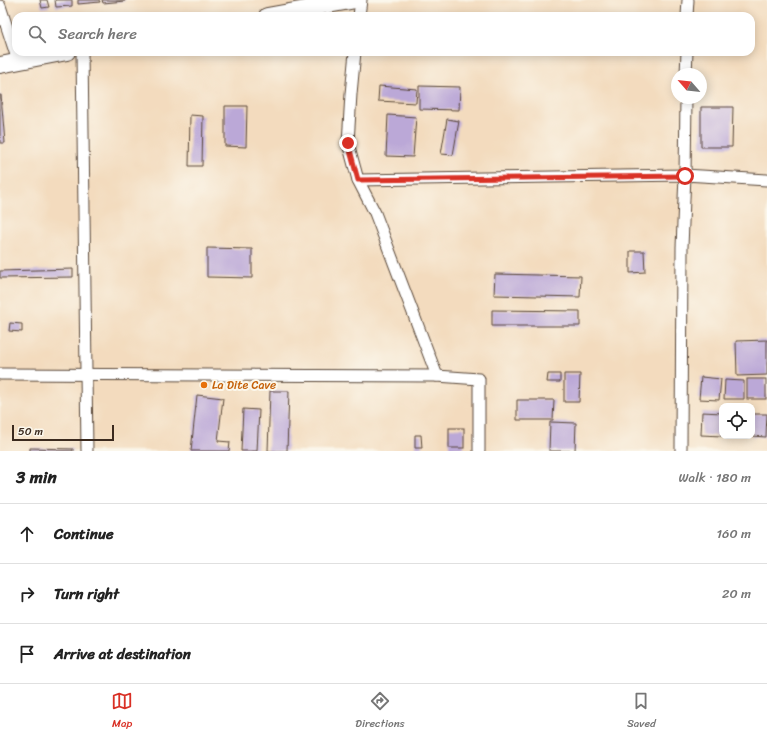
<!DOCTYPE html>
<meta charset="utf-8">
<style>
body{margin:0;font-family:Sriracha,sans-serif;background:#f2f2f2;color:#222}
.controls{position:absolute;right:12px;bottom:12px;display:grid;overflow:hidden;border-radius:8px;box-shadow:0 2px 10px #0003}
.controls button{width:36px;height:36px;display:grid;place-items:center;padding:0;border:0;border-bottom:1px solid #e0e0e0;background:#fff;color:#222;font:20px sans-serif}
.compass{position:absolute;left:671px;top:68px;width:36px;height:36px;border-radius:50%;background:#fff;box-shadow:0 2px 10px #0003;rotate:298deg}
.scale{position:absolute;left:12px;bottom:10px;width:102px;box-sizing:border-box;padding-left:4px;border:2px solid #3b2a1e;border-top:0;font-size:11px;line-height:14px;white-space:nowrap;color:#3b2a1e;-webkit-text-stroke:3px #fbf7ec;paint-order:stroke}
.stop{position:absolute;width:12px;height:12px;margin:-9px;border:3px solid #d93025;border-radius:50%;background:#fff}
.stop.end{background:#d93025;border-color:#fff;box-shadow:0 1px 4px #0008}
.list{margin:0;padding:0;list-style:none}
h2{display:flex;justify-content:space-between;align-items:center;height:52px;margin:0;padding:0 16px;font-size:17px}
h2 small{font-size:13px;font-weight:400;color:#767676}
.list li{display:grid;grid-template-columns:26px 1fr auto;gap:12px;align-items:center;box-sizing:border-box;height:60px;padding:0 16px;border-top:1px solid #e0e0e0}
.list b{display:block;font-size:15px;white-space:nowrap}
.list em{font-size:13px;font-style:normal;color:#767676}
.icon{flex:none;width:22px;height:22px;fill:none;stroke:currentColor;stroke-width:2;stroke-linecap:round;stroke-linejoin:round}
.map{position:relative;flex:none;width:767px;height:451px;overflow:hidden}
.search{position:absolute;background:#fff;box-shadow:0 2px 10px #0003;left:12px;right:12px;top:12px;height:44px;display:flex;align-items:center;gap:10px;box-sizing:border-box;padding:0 14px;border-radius:12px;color:#767676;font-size:15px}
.sheet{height:232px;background:#fff}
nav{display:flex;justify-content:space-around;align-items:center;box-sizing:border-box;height:56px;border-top:1px solid #e0e0e0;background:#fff;font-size:11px;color:#767676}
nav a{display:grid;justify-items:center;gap:2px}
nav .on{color:#d93025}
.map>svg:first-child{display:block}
.building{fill:#bba8d7}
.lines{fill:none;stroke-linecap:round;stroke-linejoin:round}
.minor-casing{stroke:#574536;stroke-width:13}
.secondary-casing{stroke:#574536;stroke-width:18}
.minor{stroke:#fff;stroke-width:11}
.secondary{stroke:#fff;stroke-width:16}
.route{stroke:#d93025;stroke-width:5}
.food-dot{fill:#e8710a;stroke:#fbf7ec;stroke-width:1.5}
.labels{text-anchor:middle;stroke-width:4;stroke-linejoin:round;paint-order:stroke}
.food-label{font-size:12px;fill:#c56008;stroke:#fbf7ec;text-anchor:start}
</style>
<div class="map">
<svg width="767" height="451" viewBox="0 0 767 451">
<rect width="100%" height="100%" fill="#fbf7ec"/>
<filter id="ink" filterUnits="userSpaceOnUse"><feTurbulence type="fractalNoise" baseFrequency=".025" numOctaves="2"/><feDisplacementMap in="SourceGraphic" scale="8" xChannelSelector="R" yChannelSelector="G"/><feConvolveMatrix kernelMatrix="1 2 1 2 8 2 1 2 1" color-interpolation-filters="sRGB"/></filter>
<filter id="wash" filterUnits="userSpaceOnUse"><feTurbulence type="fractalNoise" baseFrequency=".012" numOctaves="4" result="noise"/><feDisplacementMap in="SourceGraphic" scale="16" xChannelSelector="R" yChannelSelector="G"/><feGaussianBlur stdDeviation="0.9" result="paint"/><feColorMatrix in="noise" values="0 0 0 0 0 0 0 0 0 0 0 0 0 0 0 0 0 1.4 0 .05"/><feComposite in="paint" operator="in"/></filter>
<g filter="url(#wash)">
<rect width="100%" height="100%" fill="#f3dbbe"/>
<g id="blocks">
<g class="building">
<polygon points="40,0 47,0 49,7 42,8"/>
<polygon points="55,0 72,0 72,6 56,7"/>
<polygon points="78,0 99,0 100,2 78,4"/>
<polygon points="102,0 125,0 125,1 103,3"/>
<polygon points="379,86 417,89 416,103 378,101"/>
<polygon points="419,86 460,87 459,110 419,109"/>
<polygon points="0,95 1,95 5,143 0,143"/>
<polygon points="225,106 247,106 246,147 225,146"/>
<polygon points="701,107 733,107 732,147 701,147"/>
<polygon points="190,115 203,116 202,166 189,166"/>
<polygon points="388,115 416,117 413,157 386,156"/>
<polygon points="447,119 459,121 453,155 441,154"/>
<polygon points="207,248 252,249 252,278 207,277"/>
<polygon points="630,251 644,251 645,272 630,273"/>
<polygon points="73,269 73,277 0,278 0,271"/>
<polygon points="495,274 581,276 580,297 494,295"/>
<polygon points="492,310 580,311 580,326 492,326"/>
<polygon points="10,323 22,324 22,332 9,331"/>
<polygon points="767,340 767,375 737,376 736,341"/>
<polygon points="548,374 560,374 560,382 547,382"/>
<polygon points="564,374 580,374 579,402 564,402"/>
<polygon points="701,377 721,379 719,400 699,399"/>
<rect x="747" y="379" width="19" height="20"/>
<polygon points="725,380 744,381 744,399 724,399"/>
<polygon points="270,391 289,391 287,451 268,451"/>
<polygon points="197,395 223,398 218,441 230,442 229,451 191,451"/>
<polygon points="517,400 554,400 553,420 517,420"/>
<polygon points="243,409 259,410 257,451 241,451"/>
<polygon points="702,412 722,413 722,436 701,435"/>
<polygon points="752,414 767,414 766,437 752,436"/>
<polygon points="550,422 576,423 575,451 549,451"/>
<rect x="449" y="428" width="15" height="20"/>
<polygon points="415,435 421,435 422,448 415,448"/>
<polygon points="30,448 73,449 73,451 30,451"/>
</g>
</g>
</g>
<g filter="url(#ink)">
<use href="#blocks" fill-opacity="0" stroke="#574536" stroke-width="1"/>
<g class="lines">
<defs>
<g id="minor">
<polyline points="0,6 18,61"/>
<polyline points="359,16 361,0"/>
<polyline points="687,16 688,0"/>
<polyline points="82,52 87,451"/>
<polyline points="355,52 351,94 348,143 358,180 375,213 437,376"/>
<polyline points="686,74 687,52"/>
<polyline points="358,180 685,175 767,180"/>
<polyline points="0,374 437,376 479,379 479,451"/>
<polyline points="681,451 682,247 685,175 686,98"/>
</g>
<g id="secondary">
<polyline points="267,16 356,0"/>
<polyline points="0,65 67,52"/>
</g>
</defs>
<use href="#minor" class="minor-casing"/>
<use href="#secondary" class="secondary-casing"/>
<use href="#minor" class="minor"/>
<use href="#secondary" class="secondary"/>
</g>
</g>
<g class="lines" filter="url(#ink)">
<polyline class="route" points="348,143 358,180 685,176"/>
</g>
<circle class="food-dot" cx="204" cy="385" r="4"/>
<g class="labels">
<g class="food-label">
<text x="212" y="389">La Dite Cave</text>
</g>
</g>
</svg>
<div class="controls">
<button><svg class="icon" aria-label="locate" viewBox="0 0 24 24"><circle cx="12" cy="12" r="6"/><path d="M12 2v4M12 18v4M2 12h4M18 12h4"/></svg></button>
</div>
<svg class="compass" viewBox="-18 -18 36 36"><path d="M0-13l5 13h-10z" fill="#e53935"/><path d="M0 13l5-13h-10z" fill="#767676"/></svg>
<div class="scale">50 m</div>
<div class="stop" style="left:685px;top:176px"></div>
<div class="stop end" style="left:348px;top:143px"></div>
<div class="search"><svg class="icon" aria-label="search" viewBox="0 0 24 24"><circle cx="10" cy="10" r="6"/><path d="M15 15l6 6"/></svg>Search here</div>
</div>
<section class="sheet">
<h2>3 min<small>Walk · 180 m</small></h2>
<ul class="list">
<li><svg class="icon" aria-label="ahead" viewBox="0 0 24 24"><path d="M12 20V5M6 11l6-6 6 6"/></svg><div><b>Continue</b></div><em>160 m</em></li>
<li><svg class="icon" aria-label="right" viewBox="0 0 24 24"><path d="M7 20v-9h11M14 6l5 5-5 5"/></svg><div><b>Turn right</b></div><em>20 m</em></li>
<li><svg class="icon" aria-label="arrive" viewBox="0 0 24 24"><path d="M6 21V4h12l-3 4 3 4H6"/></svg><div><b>Arrive at destination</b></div></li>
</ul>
</section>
<nav>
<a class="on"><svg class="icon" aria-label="map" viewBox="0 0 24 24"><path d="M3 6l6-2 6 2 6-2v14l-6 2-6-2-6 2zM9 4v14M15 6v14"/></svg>Map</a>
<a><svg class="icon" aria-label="directions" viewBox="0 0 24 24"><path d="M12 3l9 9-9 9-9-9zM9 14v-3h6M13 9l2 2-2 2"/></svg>Directions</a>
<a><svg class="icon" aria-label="saved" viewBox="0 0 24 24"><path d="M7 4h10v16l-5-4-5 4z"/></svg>Saved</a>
</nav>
